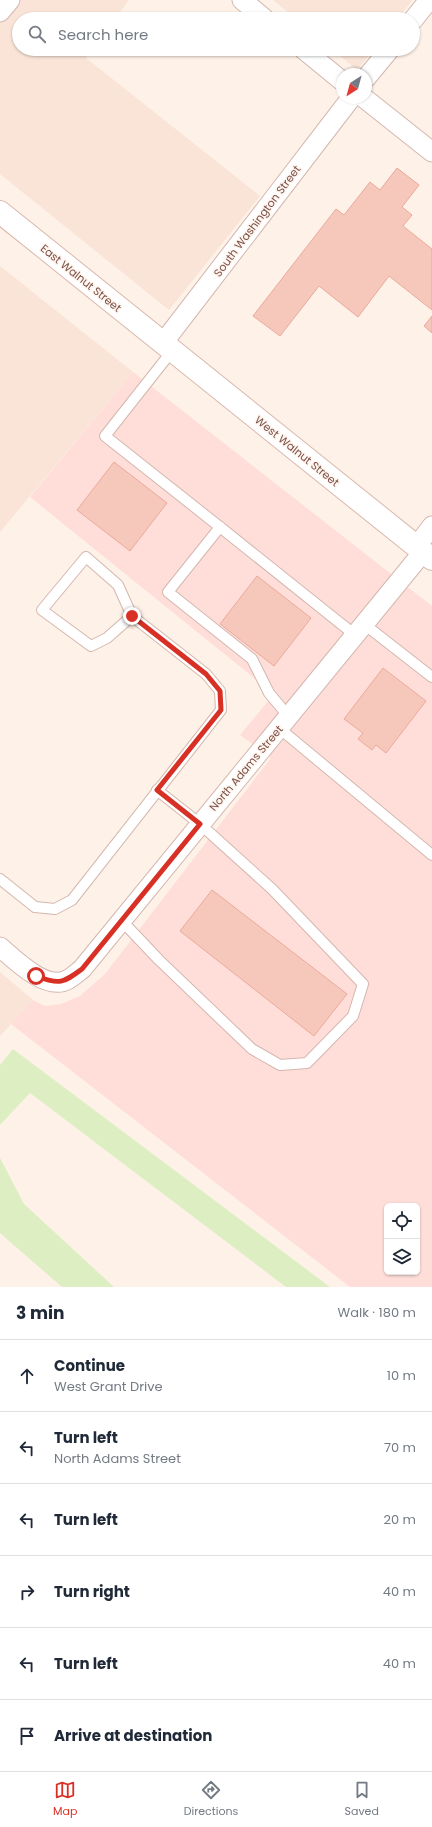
<!DOCTYPE html>
<meta charset="utf-8">
<style>
body{margin:0;font-family:Poppins,sans-serif;background:#f2f2f3;color:#1f2937}
.controls{position:absolute;right:12px;bottom:12px;display:grid;overflow:hidden;border-radius:6px;box-shadow:0 1px 3px #0004}
.controls button{width:36px;height:36px;display:grid;place-items:center;padding:0;border:0;border-bottom:1px solid #e0e1e3;background:#fff;color:#1f2937;font:20px sans-serif}
.compass{position:absolute;left:336px;top:68px;width:36px;height:36px;border-radius:50%;background:#fff;box-shadow:0 1px 3px #0004;rotate:216deg}
.stop{position:absolute;width:12px;height:12px;margin:-9px;border:3px solid #d93025;border-radius:50%;background:#fff}
.stop.end{background:#d93025;border-color:#fff;box-shadow:0 1px 4px #0008}
.list{margin:0;padding:0;list-style:none}
h2{display:flex;justify-content:space-between;align-items:center;height:52px;margin:0;padding:0 16px;font-size:17px}
h2 small{font-size:13px;font-weight:400;color:#747a83}
.list li{display:grid;grid-template-columns:26px 1fr auto;gap:12px;align-items:center;box-sizing:border-box;height:72px;padding:0 16px;border-top:1px solid #e0e1e3}
.list b{display:block;font-size:15px;white-space:nowrap}
.list p{margin:0;font-size:13px;white-space:nowrap;color:#747a83}
.list em{font-size:13px;font-style:normal;color:#747a83}
.icon{flex:none;width:22px;height:22px;fill:none;stroke:currentColor;stroke-width:2;stroke-linecap:round;stroke-linejoin:round}
.map{position:relative;flex:none;width:432px;height:1287px;overflow:hidden}
.search{position:absolute;background:#fff;box-shadow:0 1px 3px #0004;left:12px;right:12px;top:12px;height:44px;display:flex;align-items:center;gap:10px;box-sizing:border-box;padding:0 14px;border-radius:22px;color:#747a83;font-size:15px}
.sheet{height:484px;background:#fff}
nav{display:flex;justify-content:space-around;align-items:center;box-sizing:border-box;height:56px;border-top:1px solid #e0e1e3;background:#fff;font-size:11px;color:#747a83}
nav a{display:grid;justify-items:center;gap:2px}
nav .on{color:#d93025}
.map>svg:first-child{display:block}
.residential{fill:#f9e4d7}
.commercial{fill:#ffdeda;fill-rule:evenodd}
.green{fill:#ddeec3}
.building{fill:#f6c8bc;stroke:#eba99a}
.lines{fill:none;stroke-linecap:round;stroke-linejoin:round}
.service-casing{stroke:#d4b7ae;stroke-width:12}
.minor-casing{stroke:#d4b7ae;stroke-width:21}
.secondary-casing{stroke:#dab8ad;stroke-width:24}
.service{stroke:#fff;stroke-width:10}
.minor{stroke:#fff;stroke-width:19}
.secondary{stroke:#fff;stroke-width:22}
.route{stroke:#d93025;stroke-width:5}
.labels{text-anchor:middle;stroke-width:3;stroke-linejoin:round;paint-order:stroke}
.street-label{font-size:11px;fill:#7b5048;stroke:#fff6ef}
</style>
<div class="map">
<svg width="432" height="1287" viewBox="0 0 432 1287">
<rect width="100%" height="100%" fill="#fef1e7"/>
<g class="residential">
<polygon points="0,0 129,0 115,19 19,19 19,49 92,49 86,58 260,196 169,310 0,174"/>
<polygon points="273,0 412,0 398,19 296,19"/>
<polygon points="332,49 374,49 357,70"/>
<polygon points="0,266 133,372 0,532"/>
<polygon points="0,972 33,1000 0,1036"/>
</g>
<path class="commercial" d="M133,372l299,234v681h-82l-339,-263 22,-24 12,6 16,-2 19,-8 25,-22 166,-216 -31,-23 34,-41 -244,-197zM387,1206h30v66h-30z"/>
<g class="green">
<polygon points="13,1049 330,1287 286,1287 30,1093 0,1125 0,1065"/>
<polygon points="0,1158 24,1204 114,1287 62,1287 0,1233"/>
</g>
<g class="building">
<polygon points="397,168 419,185 402,207 412,215 403,226 432,249 432,310 389,276 358,317 319,286 280,336 253,316 336,209 344,215 370,182 380,190"/>
<polygon points="432,316 432,333 424,326"/>
<polygon points="114,462 167,503 130,551 77,510"/>
<polygon points="257,576 311,618 274,666 220,624"/>
<polygon points="383,668 426,701 386,753 376,745 372,750 358,739 363,733 344,719"/>
<polygon points="212,890 347,994 314,1036 180,931"/>
</g>
<g class="lines">
<defs>
<g id="service">
<polyline points="172,351 105,436 220,527"/>
<polyline points="364,624 432,677"/>
<polyline points="289,717 269,693 252,659 168,592 220,527 355,635"/>
<polyline points="279,728 432,855"/>
<polyline points="0,879 35,907 55,909 72,900 221,710 220,691 206,674 132,616 118,585 86,557 42,610 91,646 107,638 132,616"/>
<polyline points="122,921 159,960 252,1049 280,1065 307,1063 353,1016 363,984 272,889 200,824 157,790"/>
</g>
<g id="minor">
<polyline points="242,0 265,19"/>
<polyline points="0,12 10,0"/>
<polyline points="413,20 429,0"/>
<polyline points="303,49 342,81"/>
<polyline points="366,78 390,49"/>
<polyline points="364,98 432,152"/>
<polyline points="163,343 351,98"/>
<polyline points="416,547 432,526"/>
<path d="M0,947c15,13 46,44 67,33 6,-3 11,-8 15,-11l341,-417"/>
</g>
<polyline id="secondary" points="0,212 432,559"/>
</defs>
<use href="#service" class="service-casing"/>
<use href="#minor" class="minor-casing"/>
<use href="#secondary" class="secondary-casing"/>
<use href="#service" class="service"/>
<use href="#minor" class="minor"/>
<use href="#secondary" class="secondary"/>
</g>
<g class="lines">
<path class="route" d="M36,976c24,9 27,7 46,-7l118,-145 -43,-34 64,-80 -1,-19 -14,-17 -74,-58"/>
</g>
<g class="labels">
<g class="street-label">
<text transform="translate(257 221) rotate(-53)" y="4">South Washington Street</text>
<text transform="translate(81 278) rotate(39)" y="4">East Walnut Street</text>
<text transform="translate(297 451) rotate(39)" y="4">West Walnut Street</text>
<text transform="translate(246 768) rotate(-50)" y="4">North Adams Street</text>
</g>
</g>
</svg>
<div class="controls">
<button><svg class="icon" aria-label="locate" viewBox="0 0 24 24"><circle cx="12" cy="12" r="6"/><path d="M12 2v4M12 18v4M2 12h4M18 12h4"/></svg></button>
<button><svg class="icon" aria-label="layers" viewBox="0 0 24 24"><path d="M12 4l9 5-9 5-9-5zM3 14l9 5 9-5"/></svg></button>
</div>
<svg class="compass" viewBox="-18 -18 36 36"><path d="M0-13l5 13h-10z" fill="#e53935"/><path d="M0 13l5-13h-10z" fill="#747a83"/></svg>
<div class="stop" style="left:36px;top:976px"></div>
<div class="stop end" style="left:132px;top:616px"></div>
<div class="search"><svg class="icon" aria-label="search" viewBox="0 0 24 24"><circle cx="10" cy="10" r="6"/><path d="M15 15l6 6"/></svg>Search here</div>
</div>
<section class="sheet">
<h2>3 min<small>Walk · 180 m</small></h2>
<ul class="list">
<li><svg class="icon" aria-label="ahead" viewBox="0 0 24 24"><path d="M12 20V5M6 11l6-6 6 6"/></svg><div><b>Continue</b><p>West Grant Drive</p></div><em>10 m</em></li>
<li><svg class="icon" aria-label="left" viewBox="0 0 24 24"><path d="M17 20v-9H6M10 6l-5 5 5 5"/></svg><div><b>Turn left</b><p>North Adams Street</p></div><em>70 m</em></li>
<li><svg class="icon" aria-label="left" viewBox="0 0 24 24"><path d="M17 20v-9H6M10 6l-5 5 5 5"/></svg><div><b>Turn left</b></div><em>20 m</em></li>
<li><svg class="icon" aria-label="right" viewBox="0 0 24 24"><path d="M7 20v-9h11M14 6l5 5-5 5"/></svg><div><b>Turn right</b></div><em>40 m</em></li>
<li><svg class="icon" aria-label="left" viewBox="0 0 24 24"><path d="M17 20v-9H6M10 6l-5 5 5 5"/></svg><div><b>Turn left</b></div><em>40 m</em></li>
<li><svg class="icon" aria-label="arrive" viewBox="0 0 24 24"><path d="M6 21V4h12l-3 4 3 4H6"/></svg><div><b>Arrive at destination</b></div></li>
</ul>
</section>
<nav>
<a class="on"><svg class="icon" aria-label="map" viewBox="0 0 24 24"><path d="M3 6l6-2 6 2 6-2v14l-6 2-6-2-6 2zM9 4v14M15 6v14"/></svg>Map</a>
<a><svg class="icon" aria-label="directions" viewBox="0 0 24 24"><path d="M12 3l9 9-9 9-9-9zM9 14v-3h6M13 9l2 2-2 2"/></svg>Directions</a>
<a><svg class="icon" aria-label="saved" viewBox="0 0 24 24"><path d="M7 4h10v16l-5-4-5 4z"/></svg>Saved</a>
</nav>
